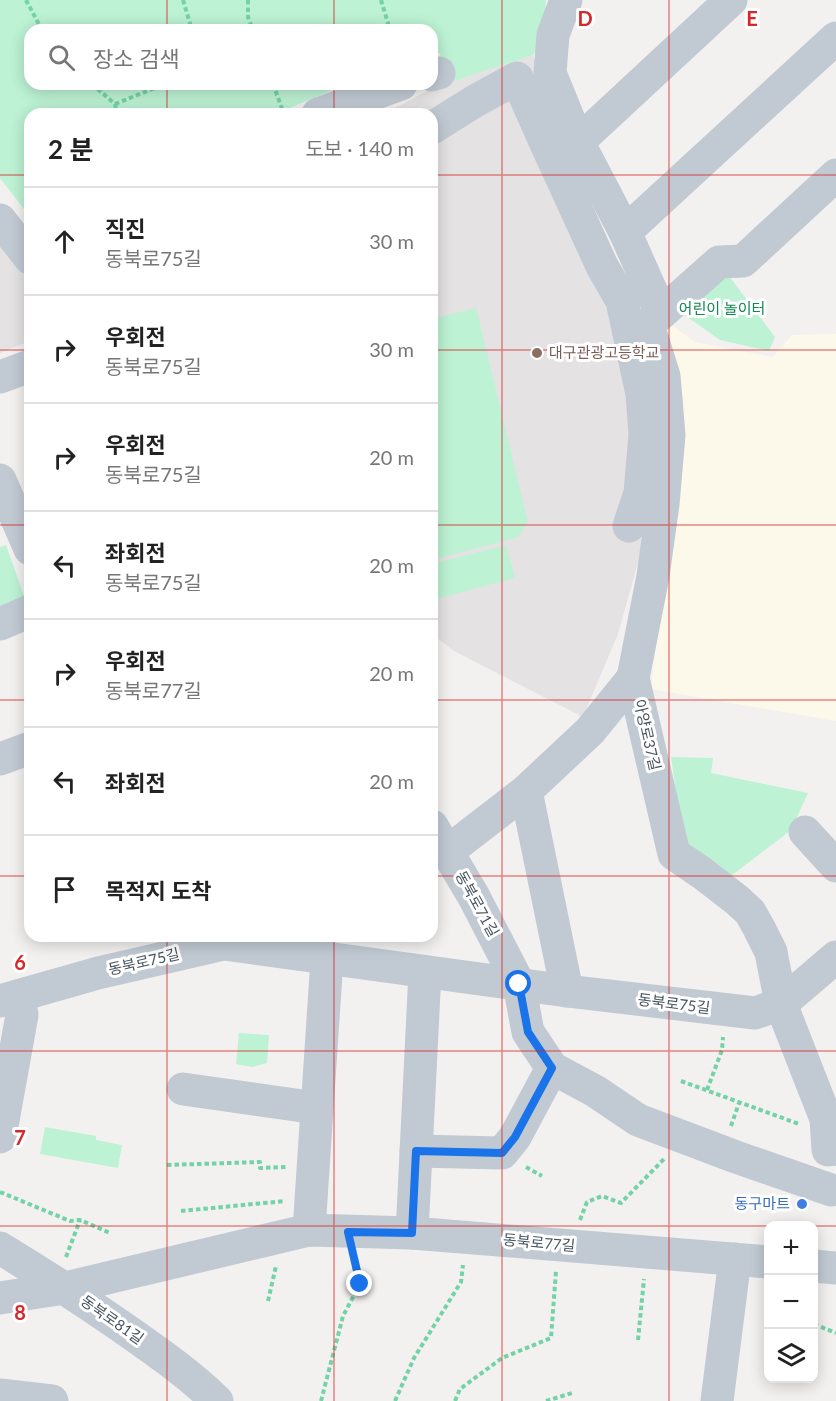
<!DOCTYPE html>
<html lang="ko">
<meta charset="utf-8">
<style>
body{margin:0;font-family:Lato,"Noto Sans KR",sans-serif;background:#f2f2f2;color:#222}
.controls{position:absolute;right:18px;bottom:18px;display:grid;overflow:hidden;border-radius:12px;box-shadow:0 3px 15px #0003}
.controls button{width:54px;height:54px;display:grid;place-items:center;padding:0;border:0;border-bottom:2px solid #e0e0e0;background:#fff;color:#222;font:30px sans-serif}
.stop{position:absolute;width:18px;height:18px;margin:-14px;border:4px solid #1a73e8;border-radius:50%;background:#fff}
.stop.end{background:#1a73e8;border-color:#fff;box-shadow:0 2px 6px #0008}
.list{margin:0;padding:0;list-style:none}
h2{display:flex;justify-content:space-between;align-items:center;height:78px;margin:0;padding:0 24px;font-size:26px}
h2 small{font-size:20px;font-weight:400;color:#767676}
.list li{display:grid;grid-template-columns:39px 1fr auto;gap:18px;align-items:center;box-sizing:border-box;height:108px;padding:0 24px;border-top:2px solid #e0e0e0}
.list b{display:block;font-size:22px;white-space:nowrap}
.list p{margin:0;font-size:20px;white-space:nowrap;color:#767676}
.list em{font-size:20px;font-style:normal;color:#767676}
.icon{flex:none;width:33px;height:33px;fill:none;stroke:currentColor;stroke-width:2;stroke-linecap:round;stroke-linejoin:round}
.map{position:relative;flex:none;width:836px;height:1401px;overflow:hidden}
.search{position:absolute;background:#fff;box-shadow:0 3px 15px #0003;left:24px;top:24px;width:414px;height:66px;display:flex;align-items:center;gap:15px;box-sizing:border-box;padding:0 21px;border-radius:18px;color:#767676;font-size:22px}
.panel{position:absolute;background:#fff;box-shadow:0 3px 15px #0003;left:24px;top:108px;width:414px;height:834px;border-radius:18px}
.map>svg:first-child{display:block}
.commercial{fill:#fdf9ea}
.education{fill:#e4e2e2}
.green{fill:#bdf2d4}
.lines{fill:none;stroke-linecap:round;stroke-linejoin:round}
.path{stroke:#73d3a7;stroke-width:4;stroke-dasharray:4.5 3;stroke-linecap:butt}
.minor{stroke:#c1cad3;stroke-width:33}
.route{stroke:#1a73e8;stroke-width:8}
.grid{fill:none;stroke:#d62828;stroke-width:1.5;stroke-opacity:0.55}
.education-dot{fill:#8d6e63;stroke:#fff;stroke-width:2}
.shop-dot{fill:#3f7fe0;stroke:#fff;stroke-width:2}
.labels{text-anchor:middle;stroke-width:6;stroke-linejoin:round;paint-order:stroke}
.park-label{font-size:15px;fill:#128751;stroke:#fff}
.education-label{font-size:15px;fill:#785e54;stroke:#fff;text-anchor:start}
.street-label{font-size:15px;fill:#47535f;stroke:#fff}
.shop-label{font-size:15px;fill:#366cbe;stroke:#fff;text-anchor:end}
.grid-label{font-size:20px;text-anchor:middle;font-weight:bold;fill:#d62828;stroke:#fff;stroke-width:6;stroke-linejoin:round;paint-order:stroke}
</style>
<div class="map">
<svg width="836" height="1401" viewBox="0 0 836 1401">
<rect width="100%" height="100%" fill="#f3f1f0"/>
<polygon class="commercial" points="672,325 694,342 773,357 792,335 836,334 836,721 651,689 684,399 663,331"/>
<g class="education">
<polygon points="533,55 635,310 652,494 639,559 618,634 583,717 454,651 432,634 432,114 383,114 437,86"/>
<polygon points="0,235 30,270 30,341 0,353"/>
</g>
<g class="green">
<polygon points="0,0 546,0 542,41 533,55 445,84 440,53 432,54 432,30 30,30 30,84 347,84 275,114 30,114 30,217 0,178"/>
<polygon points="726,272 775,337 769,351 720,340 680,312"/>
<polygon points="476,308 528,522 518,537 432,560 432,319"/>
<polygon points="6,545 29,610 0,620 0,547"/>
<polygon points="506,545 515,578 432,600 432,564"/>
<polygon points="671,757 713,758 711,773 808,793 791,830 727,879 684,846"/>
<polygon points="239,1033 269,1035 267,1063 252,1067 236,1064"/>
<polygon points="45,1127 96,1136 96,1140 122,1145 118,1168 40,1154"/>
</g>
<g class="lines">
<g class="path">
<polyline points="26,0 42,30"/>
<polyline points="183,0 192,30"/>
<polyline points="248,0 248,17 253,30"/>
<polyline points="381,0 390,30"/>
<polyline points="92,84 115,104 117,114"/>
<polyline points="273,84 284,114"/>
<polyline points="115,104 165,84"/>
<polyline points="681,1081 799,1124"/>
<polyline points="707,1090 722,1050 723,1037"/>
<polyline points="731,1126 739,1103"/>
<polyline points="167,1165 260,1162 260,1168 287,1167"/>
<polyline points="526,1167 542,1176"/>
<polyline points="0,1192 70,1221 80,1220 110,1233"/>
<polyline points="181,1211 285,1201"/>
<polyline points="580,1220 587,1202 602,1196 621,1203 665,1158"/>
<polyline points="66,1257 80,1220"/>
<polyline points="268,1301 276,1266"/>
<polyline points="814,1324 836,1333"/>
<polyline points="638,1340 644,1279"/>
<polyline points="321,1401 343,1316 360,1284 354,1257"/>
<polyline points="395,1401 414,1358 461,1282 463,1265"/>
<polyline points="455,1401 460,1389 502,1358 551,1338 556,1271"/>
<polyline points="546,1401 572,1393"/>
</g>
<g class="minor">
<polyline points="566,0 553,35 550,73 578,142 625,232"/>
<polyline points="432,75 439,73"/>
<polyline points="318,114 401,84"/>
<polyline points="432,128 475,101 517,78 543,137 602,266 622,301 642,394 645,434 640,493 629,526"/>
<polyline points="578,142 731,0"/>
<polyline points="836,175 743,261 719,262 648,325 664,376 669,435 663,504 653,576 633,678 674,854 702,873 737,900 750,912 759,928 771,952 781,1004 826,1119 828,1150 836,1149"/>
<polyline points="0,220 30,258"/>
<polyline points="661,313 625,232 836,38"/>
<polyline points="0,377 30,366"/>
<polyline points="0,480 30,549"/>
<polyline points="0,624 30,611"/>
<polyline points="0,759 30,748"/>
<polyline points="526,791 567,991"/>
<polyline points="805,832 836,866"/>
<polyline points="447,852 526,791 590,731 633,678"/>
<polyline points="0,1001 98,973 224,944 567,991 755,1013 781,1004 836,957"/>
<polyline points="552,1068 595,1091 638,1120 736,1157 831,1190"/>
<polyline points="183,1089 317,1108"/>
<polyline points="0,1137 22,1015 18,996"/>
<polyline points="416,1151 502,1153 515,1137 552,1068 528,1032 519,984 474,897 432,826"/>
<polyline points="309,1230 327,959"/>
<polyline points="412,1233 425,972"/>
<path d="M0,1248c41,25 80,50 119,77 34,24 68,47 98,76"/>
<polyline points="814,1266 836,1268"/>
<polyline points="0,1298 65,1288 309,1230 412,1233 768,1262"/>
<polyline points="0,1395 52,1401"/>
<polyline points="717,1401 735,1259"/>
</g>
</g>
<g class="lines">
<polyline class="route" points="360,1284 348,1232 412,1233 416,1151 502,1153 515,1137 552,1068 528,1032 519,984"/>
</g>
<path class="grid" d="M167,0v30M334,0v30M502,0v1401M669,0v1401M167,84v30M334,84v30M0,175h30M432,175h404M0,350h30M432,350h404M0,525h30M432,525h404M0,700h30M432,700h404M0,876h30M432,876h404M167,936v465M334,936v465M0,1051h836M0,1226h768M814,1226h22"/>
<circle class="education-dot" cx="537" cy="353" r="6"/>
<circle class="shop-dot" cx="802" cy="1204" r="6"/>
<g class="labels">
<g class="park-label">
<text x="722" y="314">어린이 놀이터</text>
</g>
<g class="education-label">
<text x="549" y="358">대구관광고등학교</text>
</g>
<g class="street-label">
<text transform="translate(647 735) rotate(77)" y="5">아양로37길</text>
<text transform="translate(477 904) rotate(61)" y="5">동북로71길</text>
<text transform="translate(144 962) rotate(-13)" y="5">동북로75길</text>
<text transform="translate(674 1004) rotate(7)" y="5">동북로75길</text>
<text transform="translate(539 1243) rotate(5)" y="5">동북로77길</text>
<text transform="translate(112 1320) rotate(35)" y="5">동북로81길</text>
</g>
<g class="shop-label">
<text x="790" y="1209">동구마트</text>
</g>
</g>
<g class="grid-label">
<text x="585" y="26">D</text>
<text x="752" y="26">E</text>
<text x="20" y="970">6</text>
<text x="20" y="1145">7</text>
<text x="20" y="1320">8</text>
</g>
</svg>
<div class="controls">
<button>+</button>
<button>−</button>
<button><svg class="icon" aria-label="layers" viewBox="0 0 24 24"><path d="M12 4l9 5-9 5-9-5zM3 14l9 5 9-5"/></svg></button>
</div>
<div class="stop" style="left:519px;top:984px"></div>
<div class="stop end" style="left:360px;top:1284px"></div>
<div class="search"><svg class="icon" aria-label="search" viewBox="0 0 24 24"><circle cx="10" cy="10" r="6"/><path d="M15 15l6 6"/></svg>장소 검색</div>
<section class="panel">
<h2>2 분<small>도보 · 140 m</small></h2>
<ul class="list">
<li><svg class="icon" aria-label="ahead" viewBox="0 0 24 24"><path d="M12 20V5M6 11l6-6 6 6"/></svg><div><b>직진</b><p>동북로75길</p></div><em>30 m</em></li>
<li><svg class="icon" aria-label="right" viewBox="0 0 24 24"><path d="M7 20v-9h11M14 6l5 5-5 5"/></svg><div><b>우회전</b><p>동북로75길</p></div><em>30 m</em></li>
<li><svg class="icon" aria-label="right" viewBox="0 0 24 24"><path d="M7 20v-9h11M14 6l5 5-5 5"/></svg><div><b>우회전</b><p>동북로75길</p></div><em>20 m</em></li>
<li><svg class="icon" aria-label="left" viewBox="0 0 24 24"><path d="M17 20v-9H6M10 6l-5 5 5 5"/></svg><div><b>좌회전</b><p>동북로75길</p></div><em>20 m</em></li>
<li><svg class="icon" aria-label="right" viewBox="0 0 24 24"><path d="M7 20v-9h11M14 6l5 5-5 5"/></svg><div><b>우회전</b><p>동북로77길</p></div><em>20 m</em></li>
<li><svg class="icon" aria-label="left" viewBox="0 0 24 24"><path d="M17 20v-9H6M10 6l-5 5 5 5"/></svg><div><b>좌회전</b></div><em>20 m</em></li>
<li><svg class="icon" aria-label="arrive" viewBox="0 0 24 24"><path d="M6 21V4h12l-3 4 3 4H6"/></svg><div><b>목적지 도착</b></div></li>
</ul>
</section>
</div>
